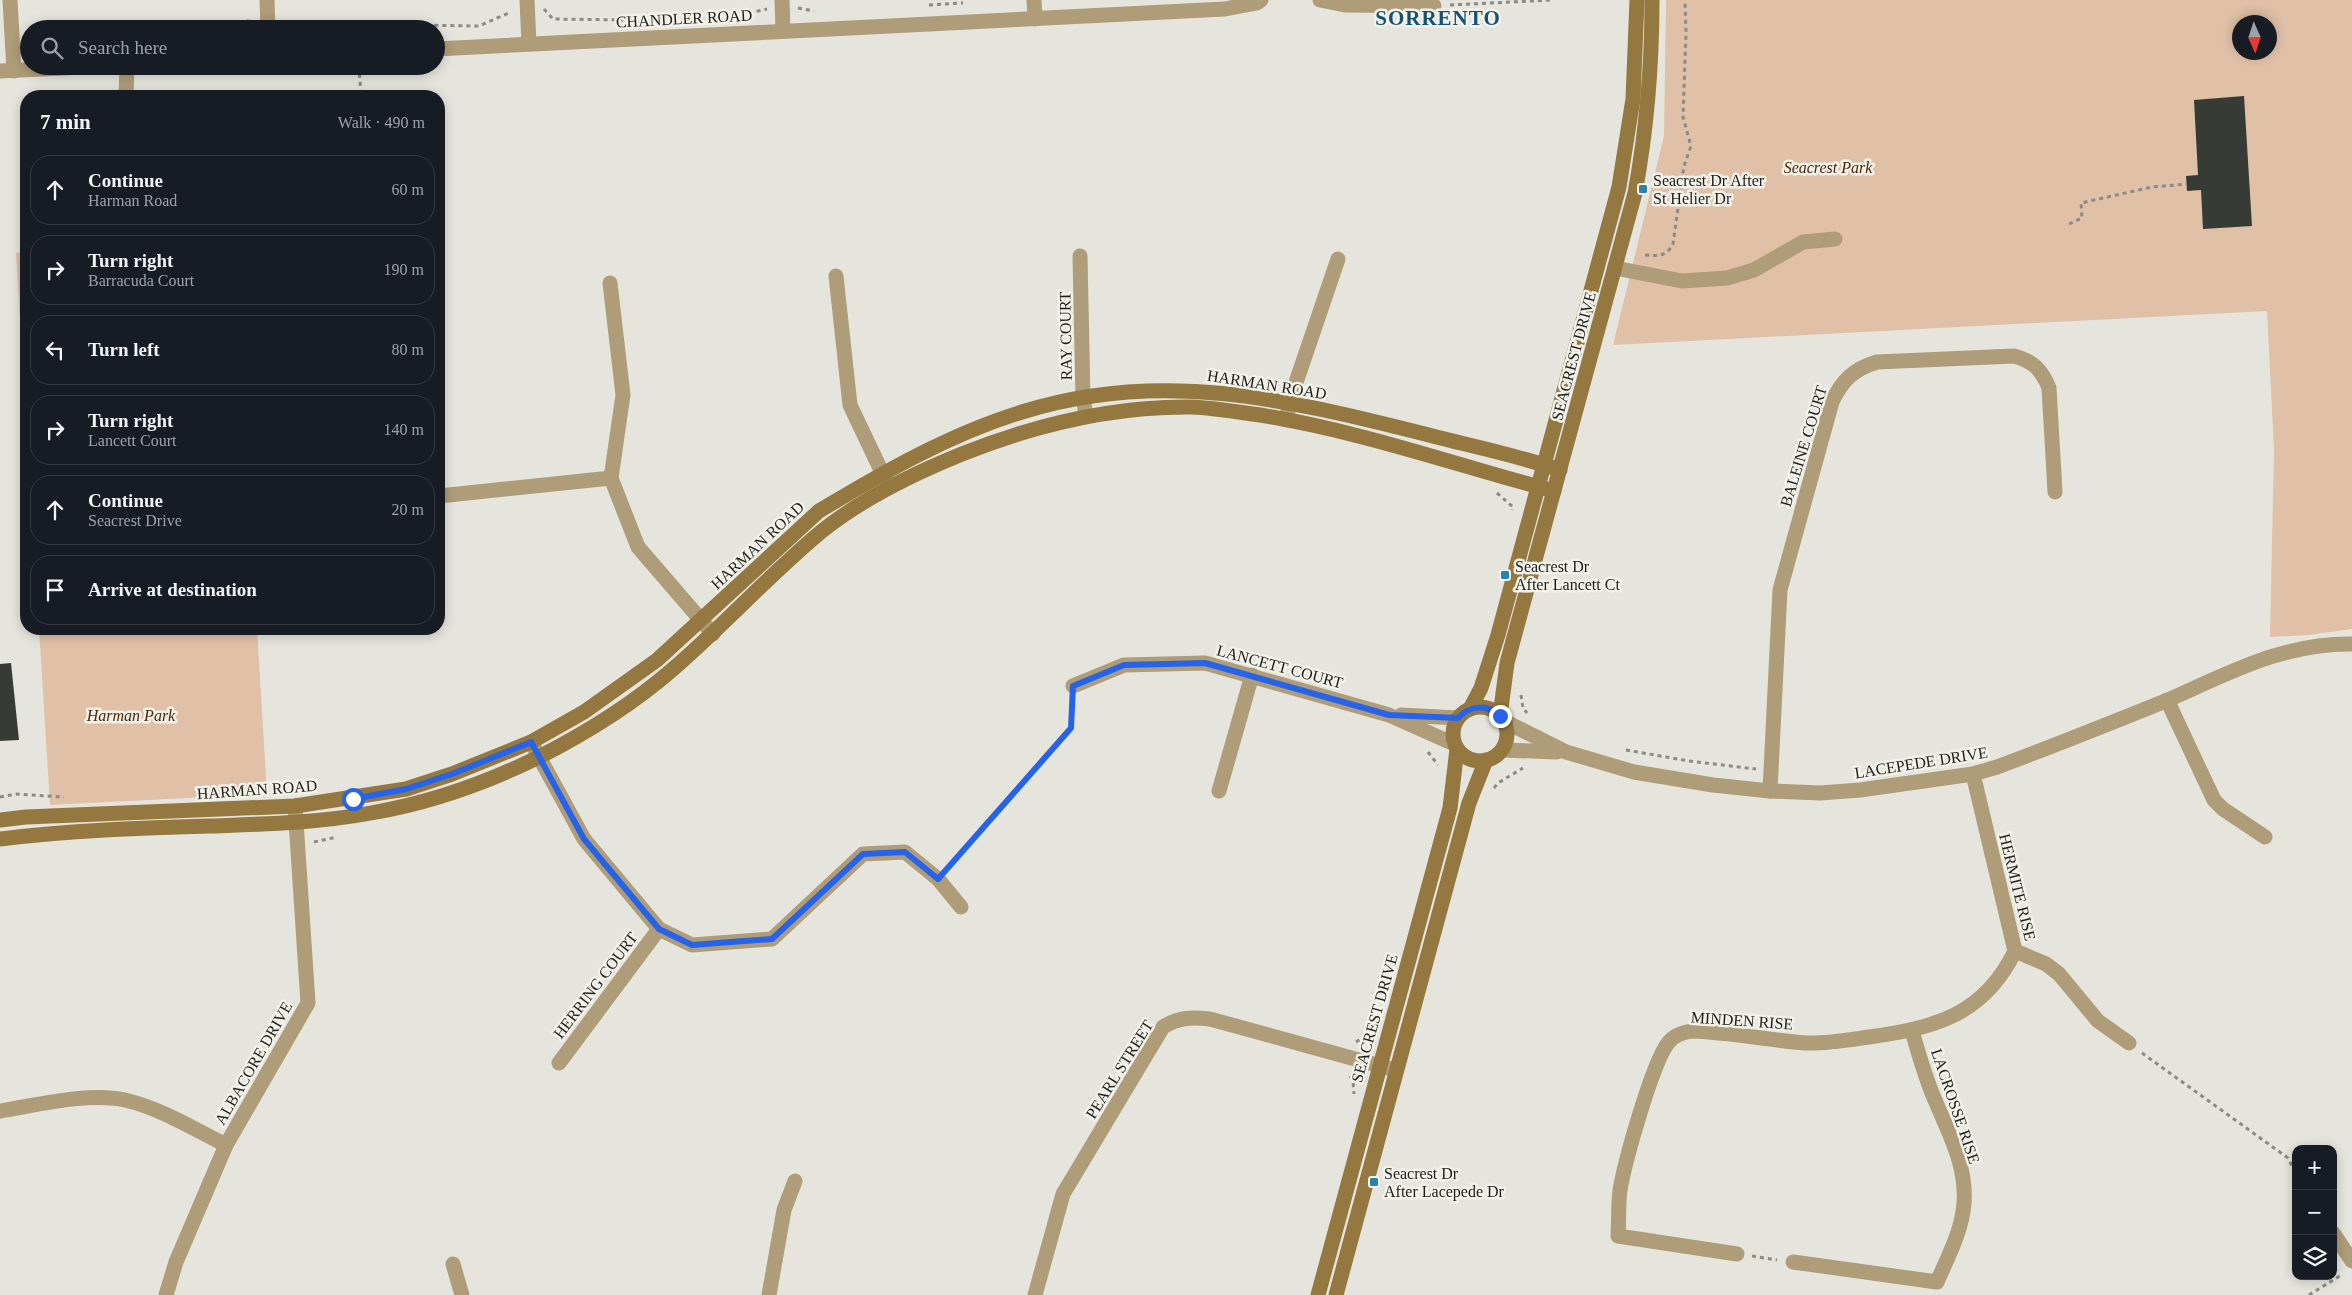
<!DOCTYPE html>
<meta charset="utf-8">
<style>
body{margin:0;font-family:Georgia,serif;background:#242831;color:#f1f3f6}
.controls{position:absolute;right:15px;bottom:15px;display:grid;overflow:hidden;border-radius:10px;box-shadow:0 2px 12px #0003}
.controls button{width:45px;height:45px;display:grid;place-items:center;padding:0;border:0;border-bottom:1px solid #363941;background:#171b24;color:#f1f3f6;font:25px sans-serif}
.compass{position:absolute;left:2232px;top:15px;width:45px;height:45px;border-radius:50%;background:#171b24;box-shadow:0 2px 12px #0003;rotate:177deg}
.stop{position:absolute;width:15px;height:15px;margin:-11px;border:4px solid #2563eb;border-radius:50%;background:#fff}
.stop.end{background:#2563eb;border-color:#fff;box-shadow:0 1px 5px #0008}
.list{margin:0;padding:0;list-style:none}
h2{display:flex;justify-content:space-between;align-items:center;height:65px;margin:0;padding:0 20px;font-size:21px}
h2 small{font-size:16px;font-weight:400;color:#9ea1a6}
.list li{display:grid;grid-template-columns:32px 1fr auto;gap:15px;align-items:center;box-sizing:border-box;height:70px;margin:0 10px 10px;padding:0 10px;border:1px solid #363941;border-radius:20px}
.list b{display:block;font-size:19px;white-space:nowrap}
.list p{margin:0;font-size:16px;white-space:nowrap;color:#9ea1a6}
.list em{font-size:16px;font-style:normal;color:#9ea1a6}
.icon{flex:none;width:28px;height:28px;fill:none;stroke:currentColor;stroke-width:2;stroke-linecap:round;stroke-linejoin:round}
.map{position:relative;flex:none;width:2352px;height:1295px;overflow:hidden}
.search{position:absolute;background:#171b24;box-shadow:0 2px 12px #0003;left:20px;top:20px;width:425px;height:55px;display:flex;align-items:center;gap:12px;box-sizing:border-box;padding:0 18px;border-radius:28px;color:#9ea1a6;font-size:19px}
.panel{position:absolute;background:#171b24;box-shadow:0 2px 12px #0003;left:20px;top:90px;width:425px;height:545px;border-radius:20px}
.map>svg:first-child{display:block}
.green{fill:#e1c0a8;fill-rule:evenodd}
.building{fill:#373b35}
.lines{fill:none;stroke-linecap:round;stroke-linejoin:round}
.path{stroke:#8b8b85;stroke-width:3;stroke-dasharray:4 4;stroke-linecap:butt}
.street{stroke:#af9c78;stroke-width:15}
.secondary{stroke:#957840;stroke-width:15}
.route{stroke:#2563eb;stroke-width:6}
.poi-dot{fill:#2882b0;stroke:#f2f2ea;stroke-width:2}
.labels{text-anchor:middle;stroke-width:5;stroke-linejoin:round;paint-order:stroke}
.street-label{font-size:16px;fill:#1e1e1b;stroke:#f2f2ea}
.park-label{font-size:16px;font-style:italic;fill:#4d2704;stroke:#f2f2ea}
.poi-label{font-size:16px;fill:#1e1e1b;stroke:#f2f2ea;text-anchor:start}
.district-label{font-size:21px;font-weight:bold;letter-spacing:1px;fill:#145272;stroke:#f2f2ea}
</style>
<div class="map">
<svg width="2352" height="1295" viewBox="0 0 2352 1295">
<rect width="100%" height="100%" fill="#e5e5dd"/>
<g class="green">
<path d="M1666,0h686v629l-44,6 -38,2 4,-188 -7,-138 -654,34 51,-209zM2240,22h30v30h-30z"/>
<polygon points="26,252 26,415 16,253"/>
<polygon points="39,629 257,629 267,794 50,805"/>
</g>
<g class="building">
<polygon points="2244,96 2252,226 2203,229 2201,190 2187,191 2186,176 2198,175 2194,100"/>
<polygon points="11,663 19,740 0,741 0,664"/>
</g>
<g class="lines">
<g class="path">
<polyline points="929,5 963,3"/>
<polyline points="1450,5 1552,0"/>
<polyline points="798,8 814,11"/>
<polyline points="544,9 553,19 630,20"/>
<polyline points="741,15 767,9"/>
<polyline points="283,23 307,28 321,29 409,25 479,26 511,12"/>
<polyline points="241,29 251,18"/>
<polyline points="359,66 361,96"/>
<polyline points="1655,187 1681,177"/>
<polyline points="2069,224 2082,218 2081,203 2152,187 2187,184"/>
<path d="M1645,255c13,1 21,2 28,-11l11,-78 7,-20 -8,-29 3,-84 -1,-33"/>
<polyline points="1497,493 1513,507 1512,510"/>
<polyline points="1521,695 1523,708 1527,713"/>
<polyline points="1626,750 1689,761 1756,769"/>
<polyline points="1428,752 1438,765"/>
<polyline points="1494,788 1498,783 1523,768"/>
<polyline points="0,797 16,794 64,797"/>
<polyline points="314,842 337,837"/>
<polyline points="948,867 1071,728 1072,703"/>
<polyline points="1356,1042 1371,1032"/>
<polyline points="2142,1053 2288,1158 2296,1174"/>
<polyline points="1350,1076 1353,1081 1354,1094"/>
<polyline points="1752,1256 1777,1260"/>
<polyline points="2309,1295 2343,1274"/>
</g>
<g class="street">
<polyline points="10,0 14,71"/>
<polyline points="267,0 268,29"/>
<polyline points="527,0 529,44"/>
<polyline points="782,0 783,30"/>
<polyline points="1034,0 1035,19"/>
<polyline points="1320,0 1345,5 1434,6"/>
<polyline points="436,49 1225,9 1257,3 1261,0"/>
<polyline points="0,71 105,66"/>
<polyline points="126,96 127,66"/>
<polyline points="1080,256 1083,398 1086,415"/>
<polyline points="1615,268 1682,281 1727,278 1754,270 1803,242 1835,239"/>
<polyline points="836,276 850,405 888,485"/>
<polyline points="610,283 623,395 611,478 638,547 713,634"/>
<polyline points="1287,420 1289,403 1338,259"/>
<polyline points="439,496 611,478"/>
<polyline points="1073,686 1124,665 1205,663 1389,715 1454,744"/>
<polyline points="2167,700 2214,800 2223,809 2265,837"/>
<polyline points="1401,715 1458,718"/>
<path d="M1504,721l62,31 68,20 79,13 57,6 50,2 40,-3 113,-16 24,-7c57,-21 114,-44 171,-67 61,-27 115,-57 184,-56"/>
<polyline points="531,742 584,839 659,929 692,945 772,939 863,854 905,852 938,879 961,907"/>
<polyline points="1502,750 1557,752"/>
<polyline points="1973,774 2015,951 2046,964 2059,974 2098,1021 2129,1043"/>
<polyline points="1219,791 1252,675"/>
<path d="M1770,791l10,-201 52,-188c10,-22 22,-33 45,-40l137,-6c19,5 28,14 35,32l6,104"/>
<polyline points="559,1063 659,929"/>
<path d="M0,1111c38,-6 88,-19 125,-11 35,8 69,29 101,45"/>
<polyline points="2333,1233 2352,1261"/>
<path d="M1737,1254l-119,-18c1,-15 0,-31 2,-46 5,-29 32,-126 48,-147 6,-8 14,-10 23,-12 38,1 76,9 114,12 21,1 43,-3 64,-6 66,-9 115,-22 146,-86"/>
<path d="M1793,1262l144,20c11,-25 25,-51 27,-79 3,-40 -18,-75 -32,-110 -8,-20 -14,-41 -20,-62"/>
<polyline points="453,1264 462,1295"/>
<polyline points="166,1295 176,1262 226,1145 308,1003 295,806"/>
<polyline points="769,1295 784,1210 795,1181"/>
<path d="M1035,1295l28,-101 100,-167c16,-10 29,-10 47,-8l185,51"/>
</g>
<g class="secondary">
<circle cx="1480" cy="734" r="27"/>
<polyline points="1470,709 1481,688 1498,635 1619,187 1633,99 1637,0"/>
<path d="M1500,716l7,-53 128,-470c12,-65 17,-128 17,-193"/>
<path d="M0,820l26,-3 269,-11 111,-17 46,-15 79,-32 53,-30 73,-52 162,-149c65,-39 131,-77 203,-99 139,-44 267,-12 403,22 45,12 91,21 135,36"/>
<path d="M0,839c70,-9 141,-11 211,-13 53,-2 107,-3 160,-13 58,-10 115,-30 168,-56 47,-24 94,-53 134,-88 51,-44 97,-95 149,-138 40,-32 93,-58 140,-77 75,-30 150,-48 230,-47 23,1 45,5 68,8 100,16 196,50 294,76"/>
<polyline points="1318,1295 1450,808 1457,749"/>
<polyline points="1336,1295 1469,803 1486,760"/>
</g>
</g>
<g class="lines">
<path class="route" d="M353,799l53,-10 46,-15 79,-32 53,97 75,90 33,16 80,-6 91,-85 42,-2 33,27 133,-151 2,-42 51,-21 81,-2 184,52 69,3c12,-13 29,-14 42,-2"/>
</g>
<g class="poi-dot">
<rect x="1638" y="184" width="10" height="10" rx="2.5"/>
<rect x="1500" y="570" width="10" height="10" rx="2.5"/>
<rect x="1369" y="1177" width="10" height="10" rx="2.5"/>
</g>
<g class="labels">
<g class="street-label">
<text transform="translate(684 18) rotate(-3)" y="6">CHANDLER ROAD</text>
<text transform="translate(1065 336) rotate(-91)" y="6">RAY COURT</text>
<text transform="translate(1573 356) rotate(-75)" y="6">SEACREST DRIVE</text>
<text transform="translate(1267 384) rotate(9)" y="6">HARMAN ROAD</text>
<text transform="translate(1803 446) rotate(-73)" y="6">BALEINE COURT</text>
<text transform="translate(757 545) rotate(-43)" y="6">HARMAN ROAD</text>
<text transform="translate(1280 666) rotate(15)" y="6">LANCETT COURT</text>
<text transform="translate(1921 762) rotate(-9)" y="6">LACEPEDE DRIVE</text>
<text transform="translate(257 789) rotate(-4)" y="6">HARMAN ROAD</text>
<text transform="translate(2018 887) rotate(76)" y="6">HERMITE RISE</text>
<text transform="translate(595 985) rotate(-53)" y="6">HERRING COURT</text>
<text transform="translate(1374 1018) rotate(-74)" y="6">SEACREST DRIVE</text>
<text transform="translate(1742 1020) rotate(4)" y="6">MINDEN RISE</text>
<text transform="translate(253 1063) rotate(-60)" y="6">ALBACORE DRIVE</text>
<text transform="translate(1119 1069) rotate(-58)" y="6">PEARL STREET</text>
<text transform="translate(1956 1106) rotate(71)" y="6">LACROSSE RISE</text>
</g>
<g class="park-label">
<text x="1828" y="173">Seacrest Park</text>
<text x="131" y="721">Harman Park</text>
</g>
<g class="poi-label">
<text x="1653" y="186">Seacrest Dr After<tspan x="1653" dy="18">St Helier Dr</tspan></text>
<text x="1515" y="572">Seacrest Dr<tspan x="1515" dy="18">After Lancett Ct</tspan></text>
<text x="1384" y="1179">Seacrest Dr<tspan x="1384" dy="18">After Lacepede Dr</tspan></text>
</g>
<g class="district-label">
<text x="1438" y="25">SORRENTO</text>
</g>
</g>
</svg>
<div class="controls">
<button>+</button>
<button>−</button>
<button><svg class="icon" aria-label="layers" viewBox="0 0 24 24"><path d="M12 4l9 5-9 5-9-5zM3 14l9 5 9-5"/></svg></button>
</div>
<svg class="compass" viewBox="-18 -18 36 36"><path d="M0-13l5 13h-10z" fill="#e53935"/><path d="M0 13l5-13h-10z" fill="#9ea1a6"/></svg>
<div class="stop" style="left:353px;top:799px"></div>
<div class="stop end" style="left:1500px;top:716px"></div>
<div class="search"><svg class="icon" aria-label="search" viewBox="0 0 24 24"><circle cx="10" cy="10" r="6"/><path d="M15 15l6 6"/></svg>Search here</div>
<section class="panel">
<h2>7 min<small>Walk · 490 m</small></h2>
<ul class="list">
<li><svg class="icon" aria-label="ahead" viewBox="0 0 24 24"><path d="M12 20V5M6 11l6-6 6 6"/></svg><div><b>Continue</b><p>Harman Road</p></div><em>60 m</em></li>
<li><svg class="icon" aria-label="right" viewBox="0 0 24 24"><path d="M7 20v-9h11M14 6l5 5-5 5"/></svg><div><b>Turn right</b><p>Barracuda Court</p></div><em>190 m</em></li>
<li><svg class="icon" aria-label="left" viewBox="0 0 24 24"><path d="M17 20v-9H6M10 6l-5 5 5 5"/></svg><div><b>Turn left</b></div><em>80 m</em></li>
<li><svg class="icon" aria-label="right" viewBox="0 0 24 24"><path d="M7 20v-9h11M14 6l5 5-5 5"/></svg><div><b>Turn right</b><p>Lancett Court</p></div><em>140 m</em></li>
<li><svg class="icon" aria-label="ahead" viewBox="0 0 24 24"><path d="M12 20V5M6 11l6-6 6 6"/></svg><div><b>Continue</b><p>Seacrest Drive</p></div><em>20 m</em></li>
<li><svg class="icon" aria-label="arrive" viewBox="0 0 24 24"><path d="M6 21V4h12l-3 4 3 4H6"/></svg><div><b>Arrive at destination</b></div></li>
</ul>
</section>
</div>
